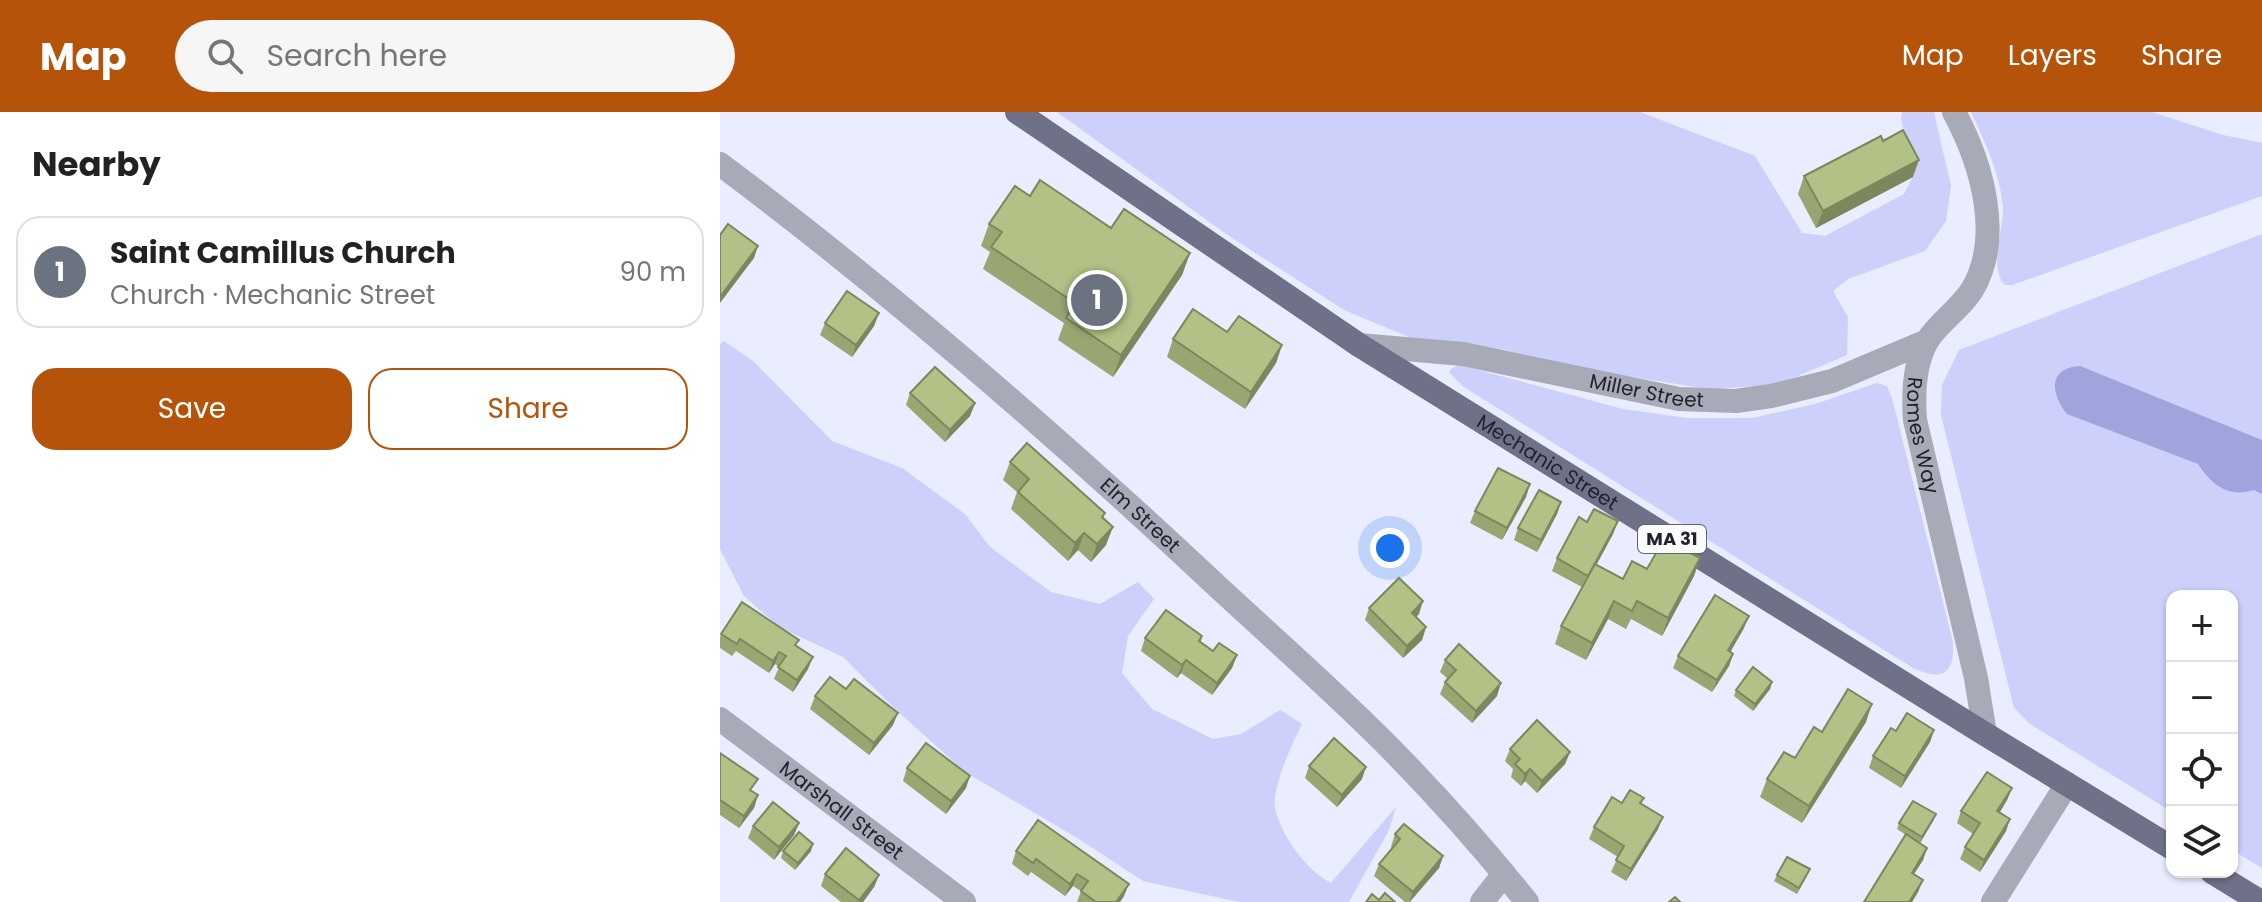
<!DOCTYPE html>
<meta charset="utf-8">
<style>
body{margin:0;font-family:Poppins,sans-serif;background:#f6f6f6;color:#222}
.controls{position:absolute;right:24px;bottom:24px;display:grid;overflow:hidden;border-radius:16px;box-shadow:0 2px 6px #0004}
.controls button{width:72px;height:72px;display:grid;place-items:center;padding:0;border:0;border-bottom:2px solid #e0e0e0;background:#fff;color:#222;font:40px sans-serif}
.you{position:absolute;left:670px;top:436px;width:28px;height:28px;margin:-20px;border:6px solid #fff;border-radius:50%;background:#1a73e8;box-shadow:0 0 0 12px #1a73e833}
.badge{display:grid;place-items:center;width:52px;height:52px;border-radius:50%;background:#b45309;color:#fff;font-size:26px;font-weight:700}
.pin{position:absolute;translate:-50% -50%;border:4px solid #fff;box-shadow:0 2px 8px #0006}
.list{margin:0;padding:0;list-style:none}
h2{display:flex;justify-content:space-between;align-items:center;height:104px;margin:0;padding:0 32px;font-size:34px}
h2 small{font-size:26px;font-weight:400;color:#767676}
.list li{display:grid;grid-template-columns:52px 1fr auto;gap:24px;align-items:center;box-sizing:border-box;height:112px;margin:0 16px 16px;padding:0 16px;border:2px solid #e0e0e0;border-radius:24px}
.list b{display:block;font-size:30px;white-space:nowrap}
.list p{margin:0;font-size:26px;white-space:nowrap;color:#767676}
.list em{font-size:26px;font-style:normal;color:#767676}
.actions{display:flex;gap:16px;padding:24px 32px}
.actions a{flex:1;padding:18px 0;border:2px solid #b45309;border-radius:24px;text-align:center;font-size:28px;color:#b45309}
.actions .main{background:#b45309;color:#fff}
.icon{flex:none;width:44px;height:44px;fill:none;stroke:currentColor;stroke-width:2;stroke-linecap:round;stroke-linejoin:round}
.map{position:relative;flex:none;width:1542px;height:790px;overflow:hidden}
header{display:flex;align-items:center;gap:48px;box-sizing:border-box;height:112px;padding:0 40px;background:#b45309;color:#fff}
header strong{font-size:38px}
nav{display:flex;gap:44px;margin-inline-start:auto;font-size:28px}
.search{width:560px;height:72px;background:#f6f6f6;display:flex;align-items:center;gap:20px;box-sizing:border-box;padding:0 28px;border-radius:44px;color:#767676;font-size:30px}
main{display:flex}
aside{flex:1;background:#fff}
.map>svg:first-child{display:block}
.green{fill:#cdd0fb}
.water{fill:#a0a3dc}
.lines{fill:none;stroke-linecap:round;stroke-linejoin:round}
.minor{stroke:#a8aab7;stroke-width:24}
.major{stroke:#6f7188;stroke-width:24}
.wall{fill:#99a672}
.shaded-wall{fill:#7d875d}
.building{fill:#b2c185;stroke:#7d875d;stroke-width:2}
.labels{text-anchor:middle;stroke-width:6;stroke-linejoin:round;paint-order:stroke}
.shield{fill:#fbfbfb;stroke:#62636b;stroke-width:2}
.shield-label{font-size:18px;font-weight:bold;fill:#21222d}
.street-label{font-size:20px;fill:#21222d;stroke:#fbfbfb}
</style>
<header>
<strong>Map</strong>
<div class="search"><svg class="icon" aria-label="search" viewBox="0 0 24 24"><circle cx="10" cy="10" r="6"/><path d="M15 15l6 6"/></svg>Search here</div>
<nav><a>Map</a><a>Layers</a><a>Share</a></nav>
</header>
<main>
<aside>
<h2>Nearby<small></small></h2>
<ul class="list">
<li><span class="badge" style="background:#6b7280">1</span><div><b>Saint Camillus Church</b><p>Church · Mechanic Street</p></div><em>90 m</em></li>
</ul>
<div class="actions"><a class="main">Save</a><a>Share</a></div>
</aside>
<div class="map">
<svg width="1542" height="790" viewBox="0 0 1542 790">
<rect width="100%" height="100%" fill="#eaecff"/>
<g class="green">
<polygon points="337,0 920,0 1035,44 1082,121 1105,124 1184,82 1195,61 1181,6 1182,0 1214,0 1231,74 1226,109 1205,139 1128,167 1113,179 1128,205 1127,243 1057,273 988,277 869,258 782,237 691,226 624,198 506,122"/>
<path d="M1251,0h181l71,23 39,8v53l-250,89h-7c-17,-18 -1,-55 -2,-78 -3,-34 -18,-65 -32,-95z"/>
<polygon points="1542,122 1542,756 1512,738 1512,484 1452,484 1452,700 1310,612 1294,596 1221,303 1222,273 1239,238"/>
<path d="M4,229l29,20 79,80 70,27 63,46 25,33 61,45 49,12 38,-22 16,17 -26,37 -6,37 30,36 61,30 28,-5 39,-24 22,14c-9,18 -31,65 -27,84 6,28 32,63 56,75l65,-76 -7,23 -40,72h-110l-96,-21 -64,-42 -114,-67 -71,-64 -51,-51 -64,-30 -35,-31 -24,-47v-205z"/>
<path d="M740,253l163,44 64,9h65l63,-14 62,-21 10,3 5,12 61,244c2,33 -12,39 -40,26l-449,-281 -15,-15 3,-4z"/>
</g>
<path class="water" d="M1360,254l182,74v54l-8,-4c-26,8 -42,-5 -56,-26l-131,-50c-16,-20 -20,-46 13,-48z"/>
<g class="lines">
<g class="minor">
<path id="s1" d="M1234,0c27,50 50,125 18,178 -12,19 -33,32 -45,51 -13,23 -14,53 -12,79l61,258 9,56"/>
<path id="s2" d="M0,52c175,131 339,274 498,423 55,51 111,100 164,153 51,51 100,106 145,162"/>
<path id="s3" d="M639,233l104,9 216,45 57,2 35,-5 61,-15 95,-40"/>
<path id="s4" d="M0,607l244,183"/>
<polyline points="762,790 784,762"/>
<polyline points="1273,790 1347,672"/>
</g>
<g class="major">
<path id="s5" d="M297,0l342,233 626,389 187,114"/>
<polyline points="1492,760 1541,790"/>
</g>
</g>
<g class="wall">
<polygon points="1163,29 1193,65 1096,116 1078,82 1084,64"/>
<polygon points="310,84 391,116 470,141 462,163 393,265 338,228 344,211 263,157 270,140 261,134 269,112"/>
<polygon points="159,201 154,214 132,245 100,223 105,211"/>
<polygon points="507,220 562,233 556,251 525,297 447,245 453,227"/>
<polygon points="190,281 255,291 250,304 225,330 186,293"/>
<polygon points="290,350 385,401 383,406 386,433 371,450 358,438 348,449 291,397 297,380 283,368"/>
<polygon points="806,385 782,428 750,411 755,399"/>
<polygon points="841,390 837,402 817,440 794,428 798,416"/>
<polygon points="898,409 893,422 876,453 903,467 927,457 980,446 974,464 942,524 911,507 906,517 888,507 866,548 835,532 841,514 862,475 832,459 837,446 867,410"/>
<polygon points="649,496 699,502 696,505 706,515 702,528 683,546 645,508"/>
<polygon points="1024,516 1010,540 1013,542 1009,554 992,580 953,556 958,544"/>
<polygon points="1,522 77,535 88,557 73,580 54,567 59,555 55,552 49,561 16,539 12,544 0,536 0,526"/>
<polygon points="482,524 481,530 493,539 517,543 512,556 492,583 461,561 457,566 421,539 425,526"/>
<polygon points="725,548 777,584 752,611 720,582 725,570 728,567 720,560"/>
<polygon points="1052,570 1050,577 1033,599 1014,584 1016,578"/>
<polygon points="126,577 173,613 149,643 90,597 95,584"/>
<polygon points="1146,610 1082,711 1040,685 1047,667 1075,646 1102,620"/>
<polygon points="1214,618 1210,630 1181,676 1149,656 1153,644 1176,619"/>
<polygon points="790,637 850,640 845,652 817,681 805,669 801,674 791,665 793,657 785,649"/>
<polygon points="0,641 33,680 38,683 34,696 19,716 0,703"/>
<polygon points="589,654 642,667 617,695 585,666"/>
<polygon points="187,656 246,676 226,702 183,669"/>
<polygon points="1292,676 1287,688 1280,700 1290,707 1286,719 1260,760 1240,747 1245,735 1253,722 1237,711 1241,699"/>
<polygon points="924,686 921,692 938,717 906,769 891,760 898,745 869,727 874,715 902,691"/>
<polygon points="1193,689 1216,702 1213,709 1200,731 1207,736 1203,748 1194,762 1203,768 1198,780 1192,790 1144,790 1186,723 1177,717 1179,711"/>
<polygon points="318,708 404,784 400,790 357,790 361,779 353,774 345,784 311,760 308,764 292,752 296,739"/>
<polygon points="79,711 74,723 54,748 28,726 33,714"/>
<polygon points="675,722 723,744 719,756 690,790 685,790 654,764 659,752 672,736 671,735"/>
<polygon points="63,739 91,739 75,758 61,746"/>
<polygon points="105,762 159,763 154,775 143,790 121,790 101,774"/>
<polygon points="1057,763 1087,764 1077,782 1054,769"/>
</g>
<g class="shaded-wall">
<polygon points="1199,48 1193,65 1096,116 1103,99"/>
<polygon points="38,134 34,146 0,191 0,185"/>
<polygon points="470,141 462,163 393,265 401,243"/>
<polygon points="159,201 154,214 132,245 136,233"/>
<polygon points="562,233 556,251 525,297 531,280"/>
<polygon points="255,291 250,304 225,330 230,318"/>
<polygon points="810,372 806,385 782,428 787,416"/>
<polygon points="841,390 837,402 817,440 821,428"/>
<polygon points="898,409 893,422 864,476 868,464"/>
<polygon points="393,415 386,433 371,450 377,432"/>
<polygon points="364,421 358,438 348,449 355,431"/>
<polygon points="980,446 974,464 942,524 948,506"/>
<polygon points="703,489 699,502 687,513 692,501"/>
<polygon points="894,489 888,507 866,548 872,531"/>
<polygon points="1029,504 1024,516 1004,551 1008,538"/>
<polygon points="706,515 702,528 683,546 687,534"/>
<polygon points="59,540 55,552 49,561 53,549"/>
<polygon points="1013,542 1009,554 992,580 997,568"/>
<polygon points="517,543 512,556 492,583 497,571"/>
<polygon points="93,545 88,557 73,580 77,568"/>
<polygon points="466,548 461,561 457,566 462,553"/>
<polygon points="1052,570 1050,577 1033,599 1035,592"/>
<polygon points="781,571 777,584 752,611 756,599"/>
<polygon points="1152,592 1146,610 1082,711 1089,694"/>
<polygon points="178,601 173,613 149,643 154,631"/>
<polygon points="1214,618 1210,630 1181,676 1185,664"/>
<polygon points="850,640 845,652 817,681 822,669"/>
<polygon points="646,655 642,667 617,695 622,683"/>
<polygon points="810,657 805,669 801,674 805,662"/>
<polygon points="250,664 246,676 226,702 231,689"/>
<polygon points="1292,676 1287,688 1273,711 1277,699"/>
<polygon points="38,683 34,696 19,716 24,704"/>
<polygon points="1216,702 1213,709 1200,731 1202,725"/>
<polygon points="943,705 938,717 906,769 911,757"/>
<polygon points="1290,707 1286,719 1260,760 1264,748"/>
<polygon points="79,711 74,723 54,748 59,735"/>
<polygon points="93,732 91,739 75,758 78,751"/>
<polygon points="1207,736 1203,748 1187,773 1192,761"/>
<polygon points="723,744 719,756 689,790 693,780"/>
<polygon points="357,762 353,774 345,784 350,772"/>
<polygon points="159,763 154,775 143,790 138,790"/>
<polygon points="1203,768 1198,780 1192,790 1189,790"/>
<polygon points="409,772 404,784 400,790 396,790"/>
</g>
<g class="building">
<polygon points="1183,18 1199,48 1103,99 1084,64 1161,24 1163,29"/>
<polygon points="320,68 391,116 404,97 470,141 401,243 346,206 355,191 271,135 282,120 269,112 295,74 310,84"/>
<polygon points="8,112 38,134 0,185 0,123"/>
<polygon points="127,179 159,201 136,233 105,211"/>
<polygon points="473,197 507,220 519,204 562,233 531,280 453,227"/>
<polygon points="215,255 255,291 230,318 190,281"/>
<polygon points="307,331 385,401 382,405 393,415 377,432 364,421 355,431 298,380 309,367 290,350"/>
<polygon points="778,356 810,372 787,416 755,399"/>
<polygon points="819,378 841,390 821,428 798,416"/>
<polygon points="874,397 898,409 868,464 837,446 859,405 867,410"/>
<polygon points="944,427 980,446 948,506 917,489 912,499 894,489 872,531 841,514 875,452 903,467 912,449 927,457"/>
<polygon points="679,466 703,489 692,501 706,515 687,534 649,496"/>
<polygon points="995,483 1029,504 1008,538 1013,542 997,568 958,544"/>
<polygon points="22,490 79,528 75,533 93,545 77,568 58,555 66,544 59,540 53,549 20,527 17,532 1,522"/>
<polygon points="446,498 482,524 479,529 493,539 499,531 517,543 497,571 466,548 462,553 425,526"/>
<polygon points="739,532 781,571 756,599 725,570 736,558 725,548"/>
<polygon points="1033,555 1052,570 1035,592 1016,578"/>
<polygon points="110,565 126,577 134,567 178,601 154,631 95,584"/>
<polygon points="1128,577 1152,592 1089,694 1047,667 1064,640 1075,646 1094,615 1102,620"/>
<polygon points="1187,601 1214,618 1185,664 1153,644 1171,616 1176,619"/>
<polygon points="817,608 850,640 822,669 810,657 805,662 795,652 800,647 790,637"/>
<polygon points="614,626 646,655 622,683 589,654"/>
<polygon points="206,631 250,664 231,689 187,656"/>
<polygon points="0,641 38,667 30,678 38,683 24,704 0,688"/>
<polygon points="1267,660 1292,676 1277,699 1290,707 1264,748 1245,735 1260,711 1241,699"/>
<polygon points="910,678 924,686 920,691 943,705 911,757 896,748 904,734 874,715 892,685 902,691"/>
<polygon points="1193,689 1216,702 1202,725 1179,711"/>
<polygon points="53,690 79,711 59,735 33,714"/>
<polygon points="318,708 409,772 396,790 376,790 361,779 368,769 357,762 350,772 316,747 313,751 296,739"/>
<polygon points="684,712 723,744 693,780 659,752 680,727 675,722"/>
<polygon points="79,720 93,732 78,751 63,739"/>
<polygon points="1186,722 1207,736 1192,761 1203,768 1189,790 1144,790"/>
<polygon points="126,736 159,763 139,788 105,762"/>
<polygon points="1067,745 1090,757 1079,776 1057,763"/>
<polygon points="665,781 675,790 646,790 652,782 659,788"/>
<polygon points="955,785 960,790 949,790"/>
</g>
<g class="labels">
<rect class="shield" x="918" y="413" width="68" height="28" rx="6"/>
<g class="shield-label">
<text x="952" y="433">MA 31</text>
</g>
<g class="street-label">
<text dy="7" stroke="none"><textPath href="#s3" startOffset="292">Miller Street</textPath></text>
<text dy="7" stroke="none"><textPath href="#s1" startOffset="352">Romes Way</textPath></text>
<text dy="7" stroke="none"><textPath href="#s5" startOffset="636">Mechanic Street</textPath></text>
<text dy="7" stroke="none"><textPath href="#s2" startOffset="548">Elm Street</textPath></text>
<text dy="7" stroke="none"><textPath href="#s4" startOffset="152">Marshall Street</textPath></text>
</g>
</g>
</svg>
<div class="controls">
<button>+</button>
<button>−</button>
<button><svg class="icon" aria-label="locate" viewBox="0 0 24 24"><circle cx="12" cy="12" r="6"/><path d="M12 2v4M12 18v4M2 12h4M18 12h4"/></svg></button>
<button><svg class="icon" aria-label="layers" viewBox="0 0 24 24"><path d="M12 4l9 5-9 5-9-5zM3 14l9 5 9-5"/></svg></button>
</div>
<div class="you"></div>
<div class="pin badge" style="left:377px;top:188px;background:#6b7280">1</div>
</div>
</main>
